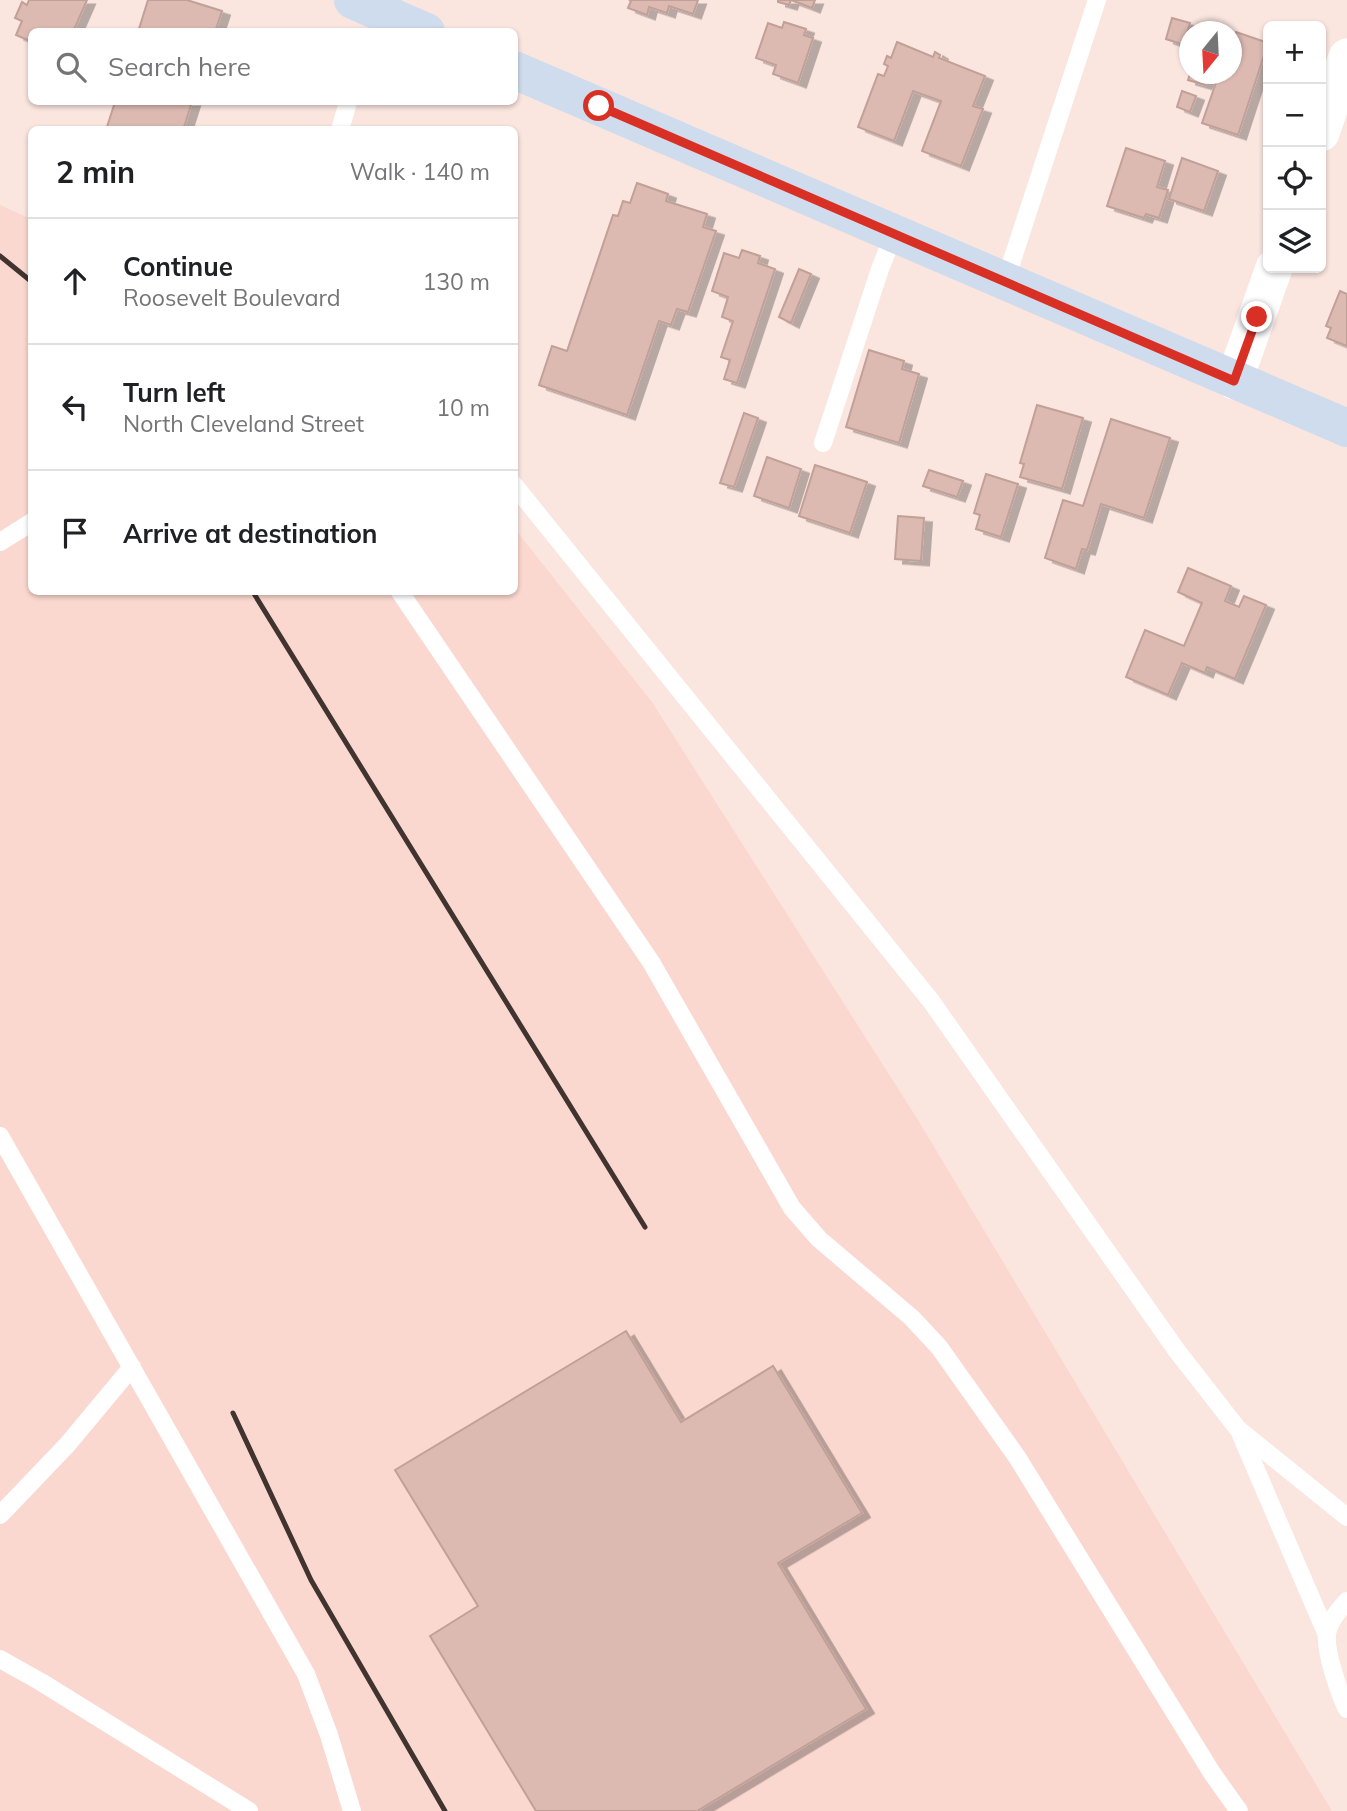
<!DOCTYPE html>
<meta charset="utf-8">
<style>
body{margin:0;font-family:Mulish,sans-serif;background:#f6f6f6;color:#202124}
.controls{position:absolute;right:21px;top:21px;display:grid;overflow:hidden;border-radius:10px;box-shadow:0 2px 5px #0004}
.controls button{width:63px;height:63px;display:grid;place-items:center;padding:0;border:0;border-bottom:2px solid #e0e0e0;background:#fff;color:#202124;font:35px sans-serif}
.compass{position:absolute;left:1179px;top:21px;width:63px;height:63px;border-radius:50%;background:#fff;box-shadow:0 2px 5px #0004;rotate:198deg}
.stop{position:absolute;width:21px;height:21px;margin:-16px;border:5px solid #d93025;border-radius:50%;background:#fff}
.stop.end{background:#d93025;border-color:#fff;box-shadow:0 2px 7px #0008}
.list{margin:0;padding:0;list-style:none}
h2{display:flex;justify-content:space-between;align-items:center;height:91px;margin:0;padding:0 28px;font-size:30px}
h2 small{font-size:23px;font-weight:400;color:#757577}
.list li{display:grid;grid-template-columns:46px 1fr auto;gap:21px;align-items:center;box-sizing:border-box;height:126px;padding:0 28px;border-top:2px solid #e0e0e0}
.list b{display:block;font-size:26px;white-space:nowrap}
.list p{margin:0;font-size:23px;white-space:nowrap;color:#757577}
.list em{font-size:23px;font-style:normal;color:#757577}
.icon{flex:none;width:38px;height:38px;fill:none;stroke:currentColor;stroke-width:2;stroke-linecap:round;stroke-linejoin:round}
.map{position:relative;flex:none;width:1347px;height:1811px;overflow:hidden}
.search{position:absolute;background:#fff;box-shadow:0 2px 5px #0004;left:28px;top:28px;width:490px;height:77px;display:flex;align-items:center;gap:18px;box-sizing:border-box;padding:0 24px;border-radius:10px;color:#757577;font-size:26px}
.panel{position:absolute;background:#fff;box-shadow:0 2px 5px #0004;left:28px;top:126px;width:490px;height:469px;border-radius:10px}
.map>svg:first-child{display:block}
.built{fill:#fbd8cf}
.building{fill:#dcbab2;stroke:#c1a098;stroke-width:2;filter:url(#shadow)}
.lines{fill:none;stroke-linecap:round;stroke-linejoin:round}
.service{stroke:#fff;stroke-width:18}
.minor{stroke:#fff;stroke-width:37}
.secondary{stroke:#cedced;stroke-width:38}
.rail{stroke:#403330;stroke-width:5}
.route{stroke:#d93025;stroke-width:9}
</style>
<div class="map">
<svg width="1347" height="1811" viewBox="0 0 1347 1811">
<defs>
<filter id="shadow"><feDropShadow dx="8" dy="4.5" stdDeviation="0" flood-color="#0004"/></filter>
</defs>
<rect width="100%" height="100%" fill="#fae5df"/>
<polygon class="built" points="0,205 31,219 32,592 514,592 515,529 652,702 918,1120 1332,1811 0,1811"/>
<g class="building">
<polygon points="29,0 87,0 73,32 32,32 32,42 16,35 22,21 15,18 22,2 27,5"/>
<polygon points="148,0 187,0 222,11 215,32 138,32"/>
<polygon points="629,0 698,0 693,14 669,6 667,13 649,7 647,15 628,8 631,1"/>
<polygon points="778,0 815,0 812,8 791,0 789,5 778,2"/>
<polygon points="1172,18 1190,23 1184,45 1166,39"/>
<polygon points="784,22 806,29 804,35 813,38 798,83 773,74 776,65 756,58 768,23 782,28"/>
<polygon points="1236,32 1268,43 1238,135 1202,123 1219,74 1232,74 1232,44"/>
<polygon points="897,42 933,57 935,52 940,55 939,58 985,76 973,106 983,109 961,166 922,151 941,101 913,91 894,141 858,127 878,74 884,76 888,66 884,64 887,56 891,58"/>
<polygon points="1190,74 1208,74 1205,85 1188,80"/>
<polygon points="1182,91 1196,96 1190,112 1177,107"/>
<polygon points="115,102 192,102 183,130 106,130"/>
<polygon points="1126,148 1165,161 1157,187 1168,190 1159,218 1146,214 1144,218 1107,206"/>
<polygon points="1182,158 1218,171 1204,211 1169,199"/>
<polygon points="637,183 668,194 666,201 707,214 703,227 716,231 688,312 677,309 671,325 659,321 627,415 539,385 552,346 567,351 613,215 618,216 623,201 630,203"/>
<polygon points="742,250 760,256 758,263 775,269 737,383 724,379 730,360 721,357 733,321 722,317 728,297 712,291 724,253 739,258"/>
<polygon points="799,269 811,274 791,323 779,317"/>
<polygon points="1340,291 1347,294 1347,346 1327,338 1331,328 1326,326"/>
<polygon points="869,350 904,361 902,369 919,374 899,443 846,427"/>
<polygon points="1037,405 1083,418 1062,489 1020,477 1024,464 1020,463"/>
<polygon points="744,413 758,418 734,487 720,483"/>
<polygon points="1111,419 1170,438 1144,518 1101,504 1087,550 1082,549 1076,569 1045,558 1063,500 1083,506"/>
<polygon points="767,457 801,469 789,508 754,496"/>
<polygon points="815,465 867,482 850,533 799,516"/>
<polygon points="929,470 963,481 957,497 923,486"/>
<polygon points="986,474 1018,484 1001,537 976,529 980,515 974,513"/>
<polygon points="898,516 924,518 921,561 895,559"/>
<polygon points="1188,568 1231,586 1225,601 1239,607 1244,596 1266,605 1235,679 1207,667 1205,673 1182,663 1168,695 1126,677 1145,630 1184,646 1202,603 1178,592"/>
<polygon points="626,1331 681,1422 773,1366 862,1513 778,1563 866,1709 697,1811 536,1811 430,1636 478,1606 395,1470"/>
</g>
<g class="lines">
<g class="service">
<polyline points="340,130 348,102"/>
<polyline points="1005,282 1097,0"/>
<polyline points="823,443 880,269 894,234"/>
<polyline points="514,485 931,1001 1177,1351 1238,1429 1347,1517"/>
<polyline points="0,542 32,522"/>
<polyline points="400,592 651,962 792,1208 819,1239 912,1318 939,1347 1017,1457 1212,1773 1239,1811"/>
<polyline points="0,1136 306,1674 329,1735 352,1811"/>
<polyline points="1241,1435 1327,1635"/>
<polyline points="0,1515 67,1445 132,1367"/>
<path d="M1347,1601c-8,9 -18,20 -20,33 -2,17 12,59 20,75"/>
<polyline points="0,1659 41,1682 249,1811"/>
</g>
<g class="minor">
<polyline points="1321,133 1347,57"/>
<polyline points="1234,381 1274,268"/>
</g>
<g class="secondary">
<polyline points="353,0 426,32"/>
<polyline points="514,70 1347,428"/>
</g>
<g class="rail">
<polyline points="0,256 32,282"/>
<polyline points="253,592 645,1227"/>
<polyline points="233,1413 311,1580 445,1811"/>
</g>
</g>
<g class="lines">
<polyline class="route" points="599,106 1234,381 1257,317"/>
</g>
</svg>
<div class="controls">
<button>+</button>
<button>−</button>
<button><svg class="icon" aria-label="locate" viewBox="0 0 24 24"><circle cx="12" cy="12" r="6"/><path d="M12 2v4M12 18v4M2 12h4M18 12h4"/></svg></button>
<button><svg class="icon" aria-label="layers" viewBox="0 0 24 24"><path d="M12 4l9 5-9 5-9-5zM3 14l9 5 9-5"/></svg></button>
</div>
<svg class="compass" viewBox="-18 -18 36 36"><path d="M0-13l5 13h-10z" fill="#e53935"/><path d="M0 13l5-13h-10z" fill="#757577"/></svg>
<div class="stop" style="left:599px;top:106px"></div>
<div class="stop end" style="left:1257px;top:317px"></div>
<div class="search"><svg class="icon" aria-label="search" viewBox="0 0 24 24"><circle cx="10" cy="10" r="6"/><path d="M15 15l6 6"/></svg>Search here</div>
<section class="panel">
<h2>2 min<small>Walk · 140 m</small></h2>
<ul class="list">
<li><svg class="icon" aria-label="ahead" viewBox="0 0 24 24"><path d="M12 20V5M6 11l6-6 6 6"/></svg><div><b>Continue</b><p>Roosevelt Boulevard</p></div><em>130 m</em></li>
<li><svg class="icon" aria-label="left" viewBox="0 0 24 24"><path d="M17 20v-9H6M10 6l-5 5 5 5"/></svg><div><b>Turn left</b><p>North Cleveland Street</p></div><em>10 m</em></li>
<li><svg class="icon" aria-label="arrive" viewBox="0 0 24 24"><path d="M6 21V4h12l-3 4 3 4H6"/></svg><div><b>Arrive at destination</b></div></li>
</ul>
</section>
</div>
